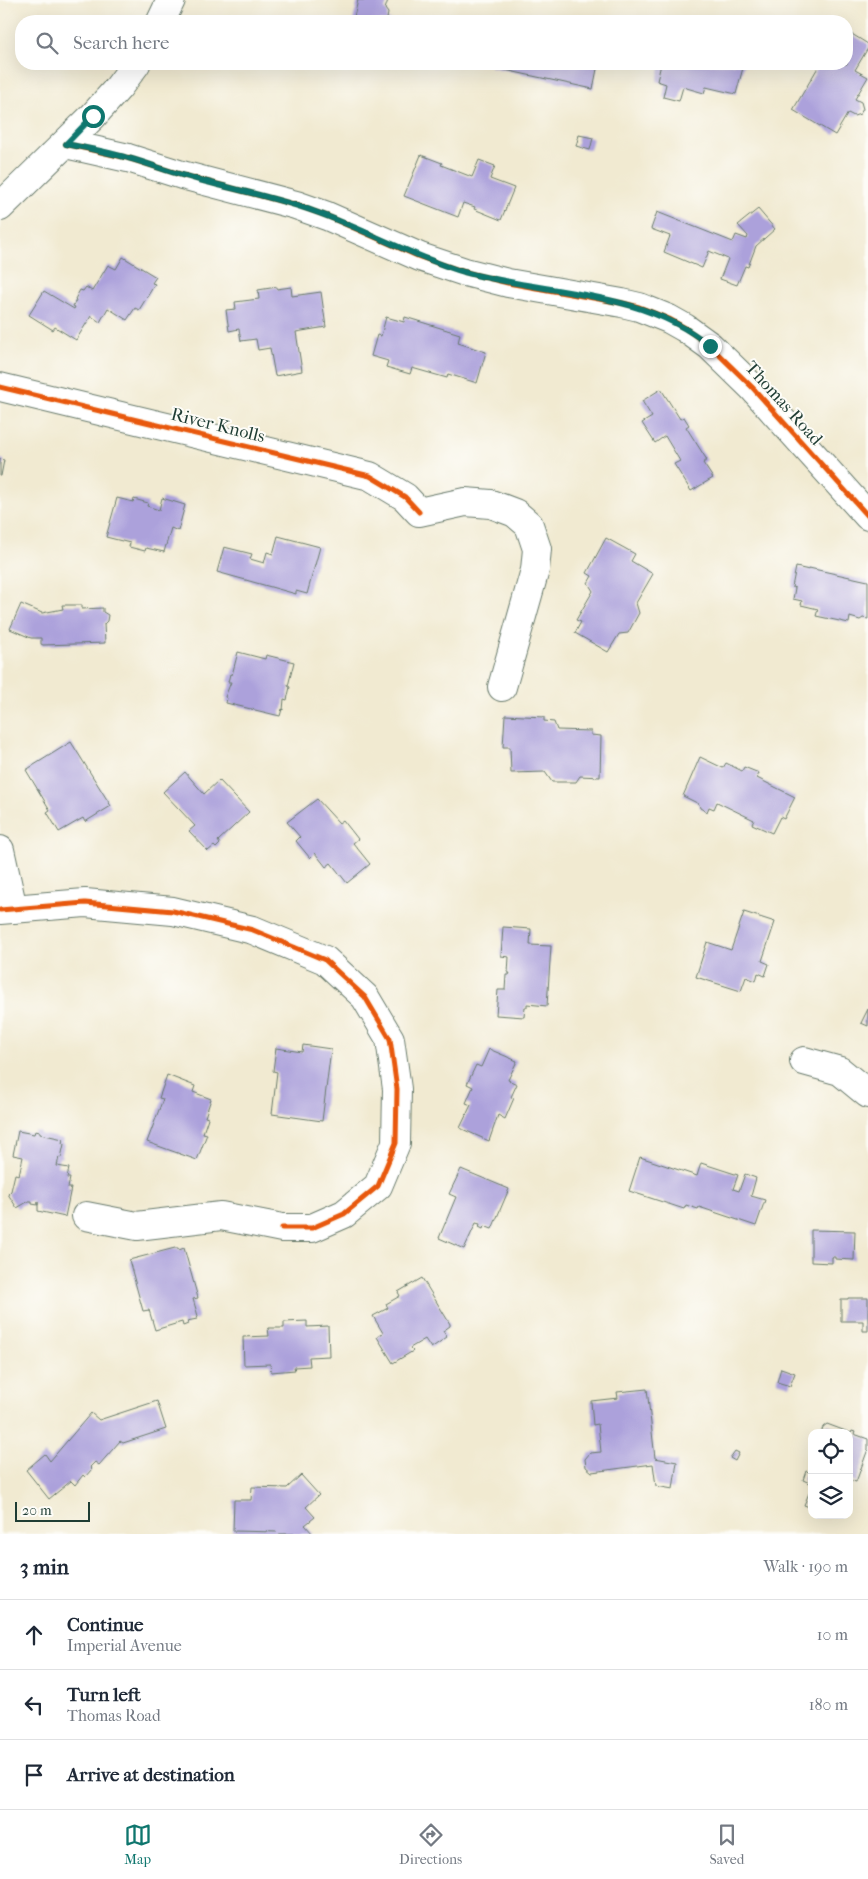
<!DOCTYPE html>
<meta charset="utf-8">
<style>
body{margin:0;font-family:"IM FELL French Canon",serif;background:#f2f2f3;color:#1f2937}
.controls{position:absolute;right:15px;bottom:15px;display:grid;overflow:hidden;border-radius:10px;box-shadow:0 5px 20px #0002}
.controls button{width:45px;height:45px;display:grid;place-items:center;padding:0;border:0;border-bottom:1px solid #e0e1e3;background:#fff;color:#1f2937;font:25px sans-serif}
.scale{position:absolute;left:15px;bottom:12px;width:75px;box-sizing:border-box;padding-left:5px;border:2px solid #1f3d34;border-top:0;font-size:14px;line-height:18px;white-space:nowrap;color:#1f3d34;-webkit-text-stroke:4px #fdfcf7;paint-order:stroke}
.stop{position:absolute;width:15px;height:15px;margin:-11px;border:4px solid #0f766e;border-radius:50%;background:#fff}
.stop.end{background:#0f766e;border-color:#fff;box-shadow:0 1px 5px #0008}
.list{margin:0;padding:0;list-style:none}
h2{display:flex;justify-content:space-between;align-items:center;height:65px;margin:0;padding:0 20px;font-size:21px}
h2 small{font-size:16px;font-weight:400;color:#747a83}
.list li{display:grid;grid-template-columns:32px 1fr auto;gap:15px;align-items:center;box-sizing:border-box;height:70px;padding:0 20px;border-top:1px solid #e0e1e3}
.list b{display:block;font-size:19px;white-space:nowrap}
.list p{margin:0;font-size:16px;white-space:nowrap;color:#747a83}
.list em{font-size:16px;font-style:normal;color:#747a83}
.icon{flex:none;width:28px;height:28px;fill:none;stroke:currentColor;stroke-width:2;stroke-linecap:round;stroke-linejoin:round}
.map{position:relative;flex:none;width:868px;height:1534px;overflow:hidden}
.search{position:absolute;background:#fff;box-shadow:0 5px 20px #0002;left:15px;right:15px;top:15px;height:55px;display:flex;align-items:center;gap:12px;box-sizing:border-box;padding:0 18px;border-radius:20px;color:#747a83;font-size:19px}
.sheet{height:275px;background:#fff}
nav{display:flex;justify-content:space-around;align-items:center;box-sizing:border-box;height:70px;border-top:1px solid #e0e1e3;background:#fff;font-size:14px;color:#747a83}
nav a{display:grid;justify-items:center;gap:2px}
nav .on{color:#0f766e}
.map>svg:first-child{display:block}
.building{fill:#aca1db}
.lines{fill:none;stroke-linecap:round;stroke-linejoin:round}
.minor-casing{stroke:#687a6b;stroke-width:30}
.minor{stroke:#fff;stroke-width:28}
.cycleway-casing{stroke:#fdfcf7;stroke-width:8}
.cycleway{stroke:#e8590c;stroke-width:5}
.route{stroke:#0f766e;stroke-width:6}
.labels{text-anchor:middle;stroke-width:4;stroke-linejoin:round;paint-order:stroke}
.street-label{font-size:18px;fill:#1f3d34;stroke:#fdfcf7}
</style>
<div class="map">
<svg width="868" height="1534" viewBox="0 0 868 1534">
<rect width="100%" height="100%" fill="#fdfcf7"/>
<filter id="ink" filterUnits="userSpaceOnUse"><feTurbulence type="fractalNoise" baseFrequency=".02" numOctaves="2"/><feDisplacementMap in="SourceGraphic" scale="10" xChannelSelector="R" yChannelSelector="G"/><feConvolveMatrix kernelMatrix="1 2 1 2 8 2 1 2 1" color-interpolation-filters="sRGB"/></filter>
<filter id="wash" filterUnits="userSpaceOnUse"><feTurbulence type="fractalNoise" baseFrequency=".0096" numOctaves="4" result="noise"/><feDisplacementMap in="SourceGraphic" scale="20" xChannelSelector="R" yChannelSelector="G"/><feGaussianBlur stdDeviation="1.12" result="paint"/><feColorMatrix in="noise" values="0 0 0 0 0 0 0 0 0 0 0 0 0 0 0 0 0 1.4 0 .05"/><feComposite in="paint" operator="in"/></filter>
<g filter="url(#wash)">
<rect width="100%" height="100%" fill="#f1ead1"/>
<g id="blocks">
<g class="building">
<polygon points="358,0 388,0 385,9 388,13 387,19 392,21 353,21"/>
<polygon points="847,31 868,44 868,48 855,70 868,77 855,99 861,102 863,109 860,114 854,116 848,113 835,135 793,110 820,64 847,64"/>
<polygon points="492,64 598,64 593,89 491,67"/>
<polygon points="661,64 744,64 736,94 706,87 704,93 683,87 679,101 663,97 666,84 657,81"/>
<polygon points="579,135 593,138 590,150 576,146"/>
<polygon points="421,155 442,163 441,165 472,177 479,160 495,166 490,179 514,188 501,220 474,209 475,207 463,203 458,217 404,196"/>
<polygon points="758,209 775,229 756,246 748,267 745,266 737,285 720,279 728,259 709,251 702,268 664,252 670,236 651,229 657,212 733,242 736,235 747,239 748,236 738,225"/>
<polygon points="123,257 156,277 152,283 155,284 139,310 135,308 127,320 108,308 100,322 91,316 76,340 55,327 53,330 29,315 44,291 74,309 75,307 73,306 76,300 75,299 80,290 83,291 86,287 92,291 108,265 116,269"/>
<polygon points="277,287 277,289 291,287 292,296 321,292 326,327 296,332 302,371 275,376 270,348 258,350 256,339 241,341 239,329 229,331 226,310 236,309 235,302 259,299 258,290"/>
<polygon points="386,317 404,322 405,317 460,334 458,343 486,352 477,383 448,374 447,378 412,368 410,374 386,367 388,361 371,356 377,335 381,336"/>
<polygon points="661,389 680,419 684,417 689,425 686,427 707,460 703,463 713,478 691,491 674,464 680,461 665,436 655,443 642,423 652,417 642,401"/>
<polygon points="0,459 4,460 1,476 0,476"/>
<polygon points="117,498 133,502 134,499 148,503 147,506 159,510 162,498 185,505 178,531 171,528 164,552 146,548 145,551 129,547 130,543 106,537"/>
<polygon points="278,536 320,547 307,594 296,591 296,594 217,572 224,547 252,554 250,559 264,563 267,552 273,554"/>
<polygon points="606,538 635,554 631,561 653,574 636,603 639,613 628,633 619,634 608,652 575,633 581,622 576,620 593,591 588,583 592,576 587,573"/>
<polygon points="796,567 809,570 809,568 868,581 868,619 863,618 860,620 850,617 849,623 816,616 818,609 801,605 802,601 793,599 795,588 792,587"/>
<polygon points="21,604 42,613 63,609 62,605 82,605 82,609 103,608 103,612 108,615 107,621 104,624 105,643 43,645 41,644 41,638 31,638 10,629"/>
<polygon points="238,652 265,659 266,655 294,662 288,686 290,687 287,700 284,699 283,710 282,709 280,716 226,703 227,698 225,697 231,682 228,682 230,674 232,675"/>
<polygon points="505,715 544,717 544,721 554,722 557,730 591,731 591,735 601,736 600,777 580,776 576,782 552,782 545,772 511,773 510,747 503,747"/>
<polygon points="71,742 111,806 85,822 83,818 59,832 47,812 50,810 26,770"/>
<polygon points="700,757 723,768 726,763 742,771 744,767 759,773 757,778 795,797 784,819 780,817 772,833 752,824 754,820 717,802 714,809 709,807 707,812 700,808 699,804 683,796"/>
<polygon points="185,772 204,794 219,780 249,812 218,841 220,844 216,848 214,846 208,851 189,831 195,826 163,792"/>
<polygon points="317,799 339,823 343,820 358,839 353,843 370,864 347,883 331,863 326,867 315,853 310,858 296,841 300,837 287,822"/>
<polygon points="744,912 775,922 762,961 769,964 765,976 758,973 756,981 746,977 741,991 696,977 707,942 731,950"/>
<polygon points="503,927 531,929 530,945 551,946 547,1006 527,1004 527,1007 525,1007 524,1017 496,1015 498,990 505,990 506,975 509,975 510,973 508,973 509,957 501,956"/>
<polygon points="868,1009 868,1026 861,1023"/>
<polygon points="303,1045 331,1049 322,1121 272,1114 277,1072 273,1071 276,1048 302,1052"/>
<polygon points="489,1049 517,1061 508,1080 517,1084 511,1097 514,1098 505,1119 498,1115 489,1141 460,1128 471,1105 466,1103 473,1087 467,1084 476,1065 481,1067"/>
<polygon points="167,1075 195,1086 193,1092 211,1099 205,1117 208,1118 203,1133 207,1134 197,1160 147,1142 163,1099 159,1098"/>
<polygon points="18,1131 34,1134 35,1131 40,1132 40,1134 63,1139 62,1143 64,1144 61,1158 59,1157 57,1166 69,1168 67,1178 70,1178 68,1188 71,1188 65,1217 38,1211 38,1202 38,1205 32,1204 32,1201 29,1201 17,1208 8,1194 11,1191 15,1174 19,1175 23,1157 13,1155"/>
<polygon points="640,1157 697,1176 701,1163 738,1175 733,1189 739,1191 745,1174 756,1178 751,1196 765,1200 756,1226 699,1207 698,1209 686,1205 684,1209 629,1191"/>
<polygon points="461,1169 509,1189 492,1229 484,1226 483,1229 479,1227 480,1224 476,1223 464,1249 439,1238 456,1197 449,1194"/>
<polygon points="811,1230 855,1231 854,1260 835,1259 835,1257 832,1257 832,1263 811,1262"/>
<polygon points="175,1248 178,1248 179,1250 184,1248 198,1298 193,1299 198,1316 197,1319 187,1321 188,1324 183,1326 182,1322 155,1330 149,1310 143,1311 129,1260"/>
<polygon points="422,1278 450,1324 450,1326 443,1331 447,1337 431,1348 425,1339 410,1348 413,1351 393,1363 377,1337 383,1333 373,1316 388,1308 386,1304 400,1296 398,1292"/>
<polygon points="848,1298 868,1298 868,1331 863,1331 863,1321 841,1321 841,1299 848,1299"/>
<polygon points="307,1321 307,1327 328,1326 329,1356 309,1357 310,1366 294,1367 295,1370 271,1372 270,1364 244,1365 243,1337 269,1336 268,1328 284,1328 284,1322"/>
<polygon points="781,1368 795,1373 790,1386 777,1382"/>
<polygon points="647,1389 655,1458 677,1462 673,1489 656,1486 653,1464 592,1472 586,1467 585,1459 590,1453 601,1452 598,1424 593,1425 591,1401 618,1398 617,1392"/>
<polygon points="157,1401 166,1429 123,1443 120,1441 99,1465 95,1462 90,1467 92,1469 85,1477 83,1475 75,1485 71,1481 49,1499 26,1470 45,1454 50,1461 91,1413 99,1420"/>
<polygon points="827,1424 851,1433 852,1431 855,1432 854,1434 868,1439 868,1449 856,1482 849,1480 849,1433 821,1433 823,1427"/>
<polygon points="735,1451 739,1453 735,1461 730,1458"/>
<polygon points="806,1471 812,1473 812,1484 803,1480"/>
<polygon points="301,1475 319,1495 306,1507 315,1517 305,1525 313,1534 279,1534 277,1532 233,1531 234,1500 251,1500 252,1487 287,1488"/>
<polygon points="812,1486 812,1508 804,1505"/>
</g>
</g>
</g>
<g filter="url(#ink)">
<use href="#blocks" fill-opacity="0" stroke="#687a6b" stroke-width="1"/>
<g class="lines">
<defs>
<g id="minor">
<polyline points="161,21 171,0"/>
<polyline points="66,144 128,158 182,175 296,205 327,216 420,257 465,272 508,283 622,303 639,307 669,319 685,328 710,346 752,387 868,516"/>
<polyline points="0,207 93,116 118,88 136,64"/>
<polyline points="0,387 370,476 405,497 419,512 465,502 491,504 515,513 529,525 537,549 535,570 502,687"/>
<polyline points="0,850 13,909"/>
<polyline points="0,910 85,903 173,911 253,930 325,960 365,997 390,1039 397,1089 396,1143 378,1186 344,1214 312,1228 282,1228 221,1216 137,1226 86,1216"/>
<polyline points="804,1061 840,1071 868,1094"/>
</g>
</defs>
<use href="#minor" class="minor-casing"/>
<use href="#minor" class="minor"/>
<defs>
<g id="cycleway">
<polyline points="66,144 128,158 182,175 296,205 327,216 420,257 465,272 508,283 622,303 639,307 669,319 685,328 710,346 752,387 868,516"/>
<polyline points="0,387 370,476 405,497 419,512"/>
<polyline points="0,910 85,903 173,911 253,930 325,960 365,997 390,1039 397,1089 396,1143 378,1186 344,1214 312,1228 282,1228"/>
</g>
</defs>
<use href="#cycleway" class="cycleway-casing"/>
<use href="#cycleway" class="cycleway"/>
</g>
</g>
<g class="lines" filter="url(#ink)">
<path class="route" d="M93,116l-27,28c21,4 42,8 62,14 19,5 36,12 54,17 44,13 89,21 131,36 52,18 98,45 151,61 83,23 177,17 246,74"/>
</g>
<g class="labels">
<g class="street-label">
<text transform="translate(784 403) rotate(48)" y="6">Thomas Road</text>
<text transform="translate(218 425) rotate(14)" y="6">River Knolls</text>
</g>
</g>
</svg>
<div class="controls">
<button><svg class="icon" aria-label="locate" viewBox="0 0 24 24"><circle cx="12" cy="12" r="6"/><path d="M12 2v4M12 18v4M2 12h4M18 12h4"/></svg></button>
<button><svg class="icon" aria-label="layers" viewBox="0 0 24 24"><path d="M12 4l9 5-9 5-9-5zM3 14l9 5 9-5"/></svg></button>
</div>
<div class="scale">20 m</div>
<div class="stop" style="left:93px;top:116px"></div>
<div class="stop end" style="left:710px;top:346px"></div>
<div class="search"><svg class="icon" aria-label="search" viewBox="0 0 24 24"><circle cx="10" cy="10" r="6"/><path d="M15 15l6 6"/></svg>Search here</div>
</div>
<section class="sheet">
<h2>3 min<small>Walk · 190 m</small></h2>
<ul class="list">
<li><svg class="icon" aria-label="ahead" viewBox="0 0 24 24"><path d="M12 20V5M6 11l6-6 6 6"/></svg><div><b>Continue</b><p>Imperial Avenue</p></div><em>10 m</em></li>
<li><svg class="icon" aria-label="left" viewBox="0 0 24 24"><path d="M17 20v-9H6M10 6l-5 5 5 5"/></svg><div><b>Turn left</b><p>Thomas Road</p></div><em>180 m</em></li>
<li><svg class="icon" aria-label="arrive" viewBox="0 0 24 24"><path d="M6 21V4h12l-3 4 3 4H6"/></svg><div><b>Arrive at destination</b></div></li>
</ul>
</section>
<nav>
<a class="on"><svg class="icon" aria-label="map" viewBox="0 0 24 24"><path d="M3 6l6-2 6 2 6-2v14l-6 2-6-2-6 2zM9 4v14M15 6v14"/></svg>Map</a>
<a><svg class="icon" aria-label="directions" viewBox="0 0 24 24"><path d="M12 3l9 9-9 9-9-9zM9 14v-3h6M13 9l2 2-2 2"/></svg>Directions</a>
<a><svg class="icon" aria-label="saved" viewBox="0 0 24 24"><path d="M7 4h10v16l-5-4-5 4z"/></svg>Saved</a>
</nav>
